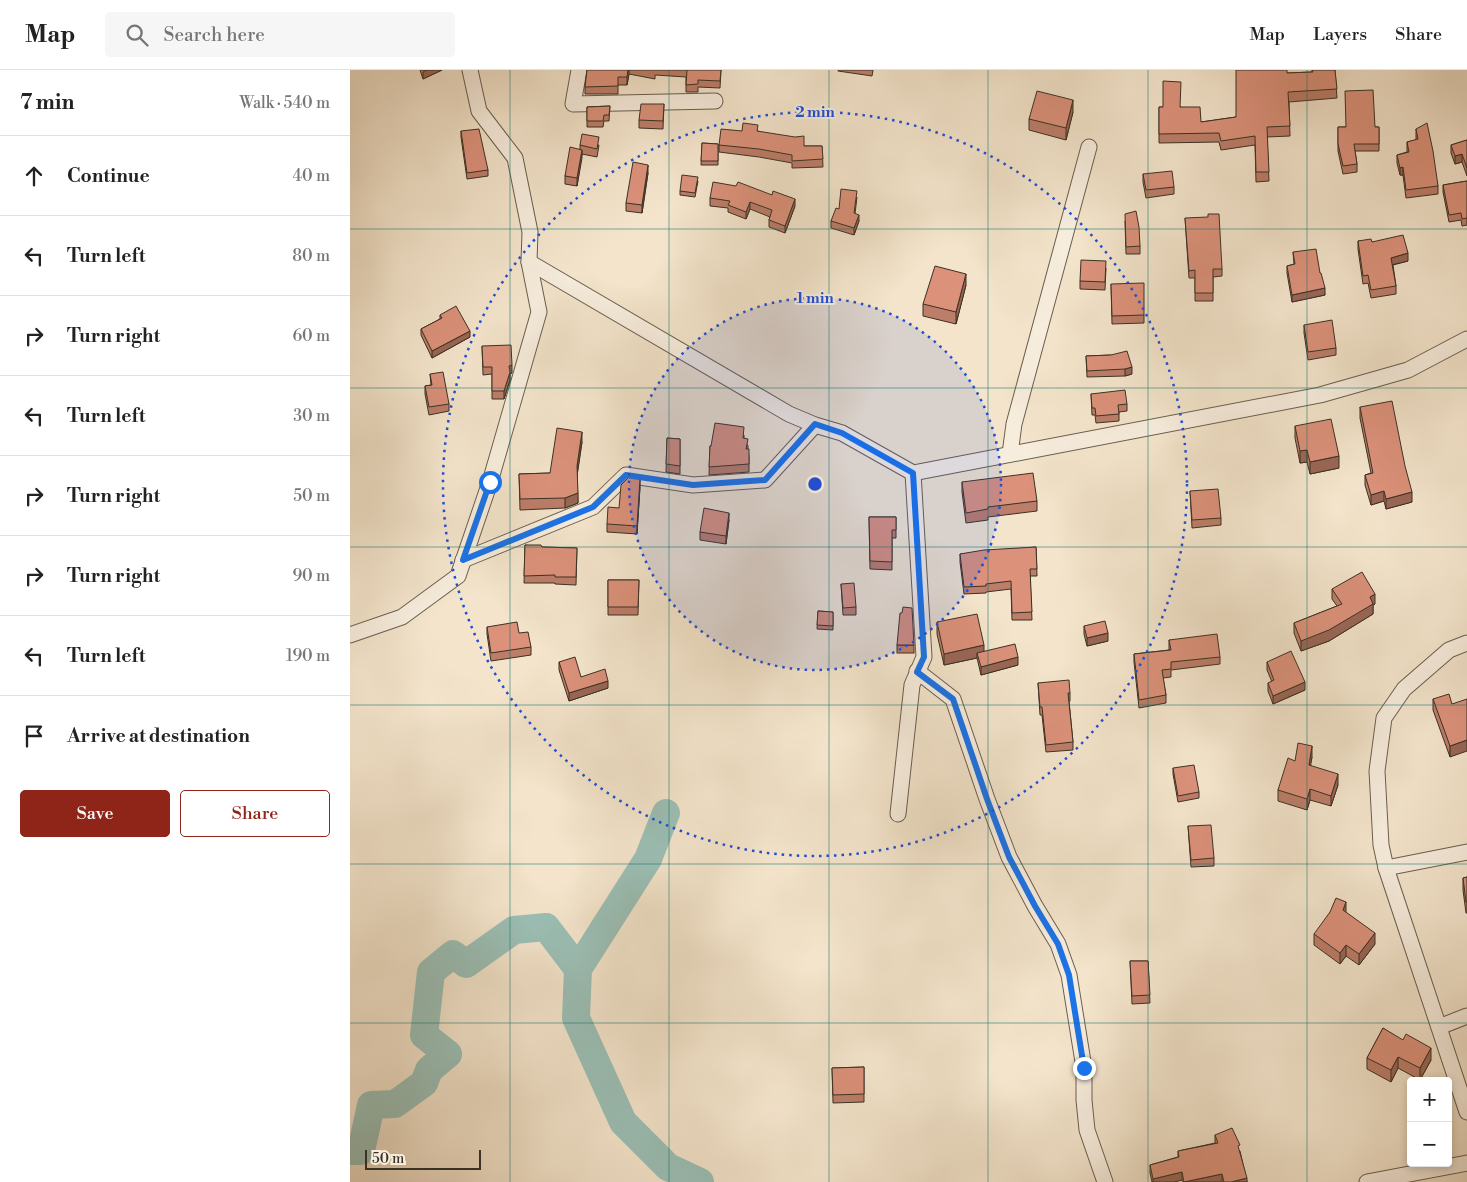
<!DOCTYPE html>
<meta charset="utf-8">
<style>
body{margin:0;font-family:"Libre Bodoni",serif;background:#f6f6f6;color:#222}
.controls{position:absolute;right:15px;bottom:15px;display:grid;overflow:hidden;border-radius:5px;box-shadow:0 2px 8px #0003}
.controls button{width:45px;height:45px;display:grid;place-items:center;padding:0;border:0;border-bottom:1px solid #e0e0e0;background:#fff;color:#222;font:25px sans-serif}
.scale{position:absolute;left:15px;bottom:12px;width:116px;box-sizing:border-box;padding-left:5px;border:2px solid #3b3124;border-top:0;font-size:14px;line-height:18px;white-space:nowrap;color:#3b3124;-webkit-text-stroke:4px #f7eddd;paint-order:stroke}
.stop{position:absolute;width:15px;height:15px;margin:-11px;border:4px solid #1a73e8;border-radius:50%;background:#fff}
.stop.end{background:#1a73e8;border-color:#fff;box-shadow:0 1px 5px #0008}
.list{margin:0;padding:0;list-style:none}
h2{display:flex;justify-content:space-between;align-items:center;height:65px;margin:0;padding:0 20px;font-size:21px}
h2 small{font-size:16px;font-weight:400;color:#767676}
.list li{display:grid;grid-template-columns:32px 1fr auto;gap:15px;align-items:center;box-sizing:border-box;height:80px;padding:0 20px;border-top:1px solid #e0e0e0}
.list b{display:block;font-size:19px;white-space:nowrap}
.list em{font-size:16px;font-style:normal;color:#767676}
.actions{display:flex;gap:10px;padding:15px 20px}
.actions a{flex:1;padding:11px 0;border:1px solid #8f2418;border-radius:5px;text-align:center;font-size:18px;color:#8f2418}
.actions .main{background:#8f2418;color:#fff}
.icon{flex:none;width:28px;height:28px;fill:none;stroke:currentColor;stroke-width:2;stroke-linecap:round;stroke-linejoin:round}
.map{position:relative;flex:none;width:1117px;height:1112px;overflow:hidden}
header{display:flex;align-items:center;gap:30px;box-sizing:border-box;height:70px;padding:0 25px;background:#fff;border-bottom:1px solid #e0e0e0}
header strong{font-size:24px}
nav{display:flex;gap:28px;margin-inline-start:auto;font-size:18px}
.search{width:350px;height:45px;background:#f6f6f6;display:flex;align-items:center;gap:12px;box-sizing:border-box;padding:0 18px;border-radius:5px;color:#767676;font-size:19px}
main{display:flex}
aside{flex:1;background:#fff}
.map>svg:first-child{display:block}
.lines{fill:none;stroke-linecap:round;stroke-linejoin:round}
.river{stroke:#9bbfb5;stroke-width:28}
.minor-casing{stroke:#695e4e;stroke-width:17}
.minor{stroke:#f7eddd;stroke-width:15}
.wall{fill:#bc7d69;stroke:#3b3124}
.shaded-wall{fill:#965;stroke:#3b3124}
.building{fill:#db917a;stroke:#3b3124}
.route{stroke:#1a73e8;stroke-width:6}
.grid{fill:none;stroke:#0f766e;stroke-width:1;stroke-opacity:0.55}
.ring{fill:none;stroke:#1d4ed8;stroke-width:2.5;stroke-dasharray:2.5 5}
.centre{fill:#1d4ed8;stroke:#f7eddd;stroke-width:2.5}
.ring-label{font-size:15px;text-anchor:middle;font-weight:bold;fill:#1d4ed8;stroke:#f7eddd;stroke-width:4;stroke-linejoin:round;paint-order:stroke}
</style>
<header>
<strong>Map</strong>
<div class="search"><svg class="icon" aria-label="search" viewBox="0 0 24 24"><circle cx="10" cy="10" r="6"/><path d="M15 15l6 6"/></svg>Search here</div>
<nav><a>Map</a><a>Layers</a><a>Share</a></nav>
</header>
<main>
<aside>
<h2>7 min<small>Walk · 540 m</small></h2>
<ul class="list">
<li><svg class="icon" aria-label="ahead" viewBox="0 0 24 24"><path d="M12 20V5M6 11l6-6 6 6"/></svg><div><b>Continue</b></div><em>40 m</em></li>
<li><svg class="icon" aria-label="left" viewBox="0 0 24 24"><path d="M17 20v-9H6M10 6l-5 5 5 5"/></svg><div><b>Turn left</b></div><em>80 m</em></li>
<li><svg class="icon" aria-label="right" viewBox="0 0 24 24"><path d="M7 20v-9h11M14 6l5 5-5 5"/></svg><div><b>Turn right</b></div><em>60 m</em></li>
<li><svg class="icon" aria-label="left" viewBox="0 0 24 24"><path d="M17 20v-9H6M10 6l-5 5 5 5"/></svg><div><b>Turn left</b></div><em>30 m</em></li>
<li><svg class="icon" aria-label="right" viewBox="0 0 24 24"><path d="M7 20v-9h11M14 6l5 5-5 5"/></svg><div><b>Turn right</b></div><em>50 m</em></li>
<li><svg class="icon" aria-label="right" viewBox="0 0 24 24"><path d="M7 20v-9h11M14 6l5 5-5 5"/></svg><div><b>Turn right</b></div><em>90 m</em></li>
<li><svg class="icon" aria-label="left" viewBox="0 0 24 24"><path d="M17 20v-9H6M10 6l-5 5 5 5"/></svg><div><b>Turn left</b></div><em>190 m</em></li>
<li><svg class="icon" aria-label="arrive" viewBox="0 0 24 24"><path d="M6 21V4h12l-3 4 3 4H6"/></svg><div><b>Arrive at destination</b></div></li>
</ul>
<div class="actions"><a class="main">Save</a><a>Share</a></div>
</aside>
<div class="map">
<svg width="1117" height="1112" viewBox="0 0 1117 1112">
<rect width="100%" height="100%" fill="#f3e4cb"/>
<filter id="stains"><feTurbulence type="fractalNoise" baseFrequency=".004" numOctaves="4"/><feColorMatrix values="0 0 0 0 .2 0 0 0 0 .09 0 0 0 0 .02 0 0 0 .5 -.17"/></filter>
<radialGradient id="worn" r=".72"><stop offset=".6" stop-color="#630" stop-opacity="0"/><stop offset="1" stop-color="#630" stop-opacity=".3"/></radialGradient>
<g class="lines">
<g class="river">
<polyline points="316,743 298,789 228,899 226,948 273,1052 318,1097 350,1112"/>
<polyline points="0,1081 11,1081 21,1035 45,1034 74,1013 79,1000 98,984 74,965 81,902 103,884 116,894 164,860 196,857 228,899"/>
</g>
<defs>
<g id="minor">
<polyline points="229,0 223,34 365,31"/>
<polyline points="179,192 439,344 465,355 492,363 563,403 970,325 1058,300 1117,269"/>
<polyline points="660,384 664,354 739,77"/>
<polyline points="113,490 243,437 276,405 343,415 415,410 465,355"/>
<polyline points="0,565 52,547 108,506 140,412 189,242 179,192 180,162 165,88 129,41 120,0"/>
<polyline points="1117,573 1099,580 1054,619 1034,648 1027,701 1031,775 1036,798 1117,1042"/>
<polyline points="567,601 603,629 637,729 659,787 685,836 708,874 719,905 734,998 734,1030 737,1060 755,1112"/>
<polyline points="548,744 562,615 574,587 563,403"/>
<polyline points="1036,798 1117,782"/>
<polyline points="1089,957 1117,946"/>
<polyline points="1017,1112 1117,1093"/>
</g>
</defs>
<use href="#minor" class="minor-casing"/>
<use href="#minor" class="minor"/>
</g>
<g class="wall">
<polygon points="70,0 92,0 73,9"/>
<polygon points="237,0 371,0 370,18 348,17 348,22 336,22 336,7 305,5 305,9 279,4 277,15 268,15 268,24 235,24 235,17"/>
<polygon points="488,0 523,0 522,6 488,1"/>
<polygon points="962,0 985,0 987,28 939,32 940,66 917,67 919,111 906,112 905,75 871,80 869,72 809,73 809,37 831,37 851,52 886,47 937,3 962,2"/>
<polygon points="314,34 313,59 289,58 289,50"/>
<polygon points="260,36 259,51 254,51 253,57 237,57 237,37"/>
<polygon points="723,42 716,70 679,60 679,49"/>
<polygon points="988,57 1029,57 1029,81 1005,81 1007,94 1007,102 993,104 988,81"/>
<polygon points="1066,59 1088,116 1088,124 1056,128 1053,105 1050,105 1047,93 1047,85 1057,82 1057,72 1066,70"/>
<polygon points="111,61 138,100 138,106 117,109 111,67"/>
<polygon points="392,61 408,61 454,76 472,76 473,97 442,98 442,93 409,87 369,82 369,75"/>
<polygon points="1117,70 1117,106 1112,92 1105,94 1101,83 1101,75"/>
<polygon points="352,73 368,74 368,95 351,95"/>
<polygon points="230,75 249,75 247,87 232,84 227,116 215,114 215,106 230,79"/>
<polygon points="298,103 292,143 276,141 276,133"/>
<polygon points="793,104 824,117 824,124 796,128 793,112"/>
<polygon points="348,111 345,127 330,125 330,121"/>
<polygon points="1117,111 1117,155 1112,156 1111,150 1099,152 1093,122 1093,115"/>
<polygon points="422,125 445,136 435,163 419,157 419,150 420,147 400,139 396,149 378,142 378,138 360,136 360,128"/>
<polygon points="507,127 505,144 509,151 504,165 481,158 481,151 489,139"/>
<polygon points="835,148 872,199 872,206 863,207 863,231 845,231 845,208 839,208"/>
<polygon points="775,151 790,176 790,184 776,184"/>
<polygon points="1008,171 1022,172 1058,191 1043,195 1046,216 1046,224 1021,228 1018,213 1013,214 1008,179"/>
<polygon points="943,182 970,203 975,225 942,232 937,203 937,196 944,194"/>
<polygon points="756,198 755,220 730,219 730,211"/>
<polygon points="761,214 794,245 794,253 762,254"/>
<polygon points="616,215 606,254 573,246 573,234"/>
<polygon points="90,245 120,267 82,288 71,265 71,259 90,249"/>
<polygon points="954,255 986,278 986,285 958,290 954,263"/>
<polygon points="132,276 162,303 160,304 160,310 154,329 142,329 142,304 133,305"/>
<polygon points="761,285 782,304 775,306 737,307 736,286"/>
<polygon points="80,304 99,334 99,341 79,345 75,324 75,316 81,315"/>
<polygon points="741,324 777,334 777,341 769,342 769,351 746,353 745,345 742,345"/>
<polygon points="1010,337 1062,432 1036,439 1034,431 1021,435 1015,415 1015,405 1021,403 1010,348"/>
<polygon points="945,356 989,398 960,404 957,392 950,393 945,368"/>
<polygon points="394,365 394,368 398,376 398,379 399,387 399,402 359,405 360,376"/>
<polygon points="317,368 330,369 330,404 316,402"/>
<polygon points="232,372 227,405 228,433 215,438 170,440 169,404 200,403"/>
<polygon points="612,412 687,431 687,441 638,447 638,450 616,453 612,422"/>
<polygon points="290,417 287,464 257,462 257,454 269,438"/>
<polygon points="840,421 871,448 871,455 842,458"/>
<polygon points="519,447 546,447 546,468 542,468 542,500 520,499"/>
<polygon points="379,450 376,474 350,470 350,462"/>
<polygon points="175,475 192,477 227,478 226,515 205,514 205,513 174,513"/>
<polygon points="686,477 687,506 680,506 682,550 662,550 661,519 636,522 636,523 614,524 610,492 610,484"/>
<polygon points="258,510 289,510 288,545 258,545"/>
<polygon points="491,514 506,537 506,545 493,545"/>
<polygon points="982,519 1025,534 1023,535 1023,544 979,571 951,581 944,563 944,553 987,536 982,529"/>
<polygon points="468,541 483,542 483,560 467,559"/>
<polygon points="587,552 634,582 668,595 631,605 627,588 594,595 587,564"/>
<polygon points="734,556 758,571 737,576 734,564"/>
<polygon points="137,557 169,563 181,577 181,585 141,591 137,564"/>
<polygon points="819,570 870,587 870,594 821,600 821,607 813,608 816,625 816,633 789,638 784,592 784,584 819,580"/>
<rect x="547" y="575" width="17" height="8"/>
<polygon points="209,592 231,607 258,618 219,631 209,600"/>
<polygon points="917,592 955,620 923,634 918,621 918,613 922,612 917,600"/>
<polygon points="688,613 720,623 720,631 719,631 723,672 723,680 696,682 692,645 690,645"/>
<polygon points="1083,629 1102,634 1100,687 1083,640"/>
<polygon points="962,687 960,695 988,715 981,736 960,730 957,740 928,731 928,720 945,691"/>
<polygon points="823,698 849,722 849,728 828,732 823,704"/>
<polygon points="838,756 864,788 864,796 841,797"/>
<polygon points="1117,807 1117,843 1116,843 1113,820 1113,808"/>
<polygon points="996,842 1025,874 1009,895 996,886 990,894 964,875 964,864"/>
<polygon points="780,891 798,891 800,933 782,934"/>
<polygon points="1033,958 1081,990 1070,1010 1048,998 1041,1012 1017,999 1017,988"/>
<polygon points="514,997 514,1032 483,1033 482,998"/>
<polygon points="865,1065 890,1081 897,1112 833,1112 832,1110 824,1112 802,1112 800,1103 800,1095 828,1087 828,1081 865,1073"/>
</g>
<g class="shaded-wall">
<polygon points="77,0 92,0 73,9 73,2"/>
<polygon points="278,0 279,0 279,4 277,15 277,7"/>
<polygon points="723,30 723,42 716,70 716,58"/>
<polygon points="232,80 232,88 227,116 227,108"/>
<polygon points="1112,84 1112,92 1105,94 1105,86"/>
<polygon points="298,95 298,103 292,143 292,135"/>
<polygon points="1053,97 1053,105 1050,105 1050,98"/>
<polygon points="445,129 445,136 435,163 435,156"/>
<polygon points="400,132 400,139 396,149 396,142"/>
<polygon points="509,145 509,151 504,165 504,158"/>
<polygon points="1058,183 1058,191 1041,195 1041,188"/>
<polygon points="616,204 616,215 606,254 606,242"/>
<polygon points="975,218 975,225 942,232 942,225"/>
<polygon points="120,261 120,267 82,288 82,281"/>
<polygon points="162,295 162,303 160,304 160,310 154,329 154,321 159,296"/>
<polygon points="782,297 782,304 775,306 775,299"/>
<polygon points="232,362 232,372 227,406 227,396"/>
<polygon points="957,380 957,392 950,393 950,381"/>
<polygon points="989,386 989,398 960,404 960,392"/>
<polygon points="290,409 290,417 287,464 287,456"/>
<polygon points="1034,421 1034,431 1021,435 1021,425"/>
<polygon points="1062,422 1062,432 1036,439 1036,429"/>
<polygon points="228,423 228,433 215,438 215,428"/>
<polygon points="379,443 379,450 376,474 376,466"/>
<polygon points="1025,524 1025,534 1023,535 1023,544 979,571 951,581 951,571"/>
<polygon points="758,563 758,571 737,576 737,568"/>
<polygon points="634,575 634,587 627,583 627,588 594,595 594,584"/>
<polygon points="668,587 668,595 631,605 631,597"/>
<polygon points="258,611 258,618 219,631 219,623"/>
<polygon points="955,612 955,620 923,634 923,626"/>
<polygon points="1117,670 1117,681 1100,687 1100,676"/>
<polygon points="962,676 962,687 959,706 959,695"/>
<polygon points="988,704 988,715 981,736 981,726"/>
<polygon points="960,719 960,730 957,740 957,729"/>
<polygon points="996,832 996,843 993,840"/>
<polygon points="1025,863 1025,874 1009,895 1009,884"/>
<polygon points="996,875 996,886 990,894 990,883"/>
<polygon points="1081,978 1081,990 1070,1010 1070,998"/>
<polygon points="1048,987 1048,998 1041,1012 1041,1000"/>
<polygon points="832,1102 832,1110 824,1112 803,1112 803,1109"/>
<polygon points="872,1104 872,1112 834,1112"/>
<polygon points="897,1108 897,1112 881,1112"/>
</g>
<g class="building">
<polygon points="237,0 278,0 277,7 268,7 268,16 235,17"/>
<polygon points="337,0 371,0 370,11 348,10 348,14 336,15"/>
<polygon points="886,0 937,0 937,3 963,2 962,0 985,0 987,19 938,22 940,56 917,57 919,102 906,102 905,66 871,71 869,63 809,64 809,37 813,37 813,11 831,12 830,37 850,37 851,52 886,47"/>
<polygon points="1023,20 1025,57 1029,57 1029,74 1004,74 1007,94 993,96 988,74 988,57 996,57 995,21"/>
<polygon points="687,21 723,30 716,58 679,49"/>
<polygon points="291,34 314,34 313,51 289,50"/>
<polygon points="260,36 259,45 254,45 253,51 237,51 237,37"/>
<polygon points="393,53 408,55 407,61 445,67 454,66 454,76 472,76 473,89 442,91 442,85 409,79 369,75 371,59 392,61"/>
<polygon points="1077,53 1083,81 1088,116 1056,120 1053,97 1050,98 1047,85 1059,82 1057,72 1068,69 1066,59"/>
<polygon points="129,59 138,100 117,103 111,61"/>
<polygon points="232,64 249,67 247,79 230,75"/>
<polygon points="1117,70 1117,98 1112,84 1105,86 1101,75"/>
<polygon points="352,73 368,74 368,91 351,91"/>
<polygon points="220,77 232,80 227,108 215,106"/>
<polygon points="283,92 298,95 292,135 276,133"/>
<polygon points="822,101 824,117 796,120 793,104"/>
<polygon points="332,105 348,107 345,123 330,121"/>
<polygon points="1117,111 1117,148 1112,149 1111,143 1099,145 1093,115"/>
<polygon points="363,112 386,116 388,112 422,125 423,121 445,129 435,156 419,150 422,140 400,132 396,142 378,135 380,131 360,128"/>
<polygon points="491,119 507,121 504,143 509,145 504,158 481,151 486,138 489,139"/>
<polygon points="786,141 789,157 790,176 776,177 775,144"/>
<polygon points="858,144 869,144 872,199 863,199 863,223 845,223 845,200 839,201 835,148 858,147"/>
<polygon points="1053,165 1058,183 1041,188 1046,216 1021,220 1018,205 1013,206 1008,171 1021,169 1022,172"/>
<polygon points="966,179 970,203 971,203 975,218 942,225 937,196 945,194 943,182"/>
<polygon points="731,190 756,191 755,212 730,211"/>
<polygon points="585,196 616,204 606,242 573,234"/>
<polygon points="794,213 794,245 762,246 761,214"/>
<polygon points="106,236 120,261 82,281 71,259 92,248 90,245"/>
<polygon points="982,250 986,278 958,282 954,255"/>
<polygon points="161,275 162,295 159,296 160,302 154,321 142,321 142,297 133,297 132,276"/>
<polygon points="777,281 782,297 775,299 737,301 736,286 761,285"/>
<polygon points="93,302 99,334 79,337 75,316 82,315 80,304"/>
<polygon points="775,320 777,334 768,335 769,344 746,346 745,338 742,338 741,324"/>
<polygon points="1042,331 1055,396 1062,422 1036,429 1034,421 1021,425 1015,405 1023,403 1010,337"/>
<polygon points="981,349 989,386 960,392 957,380 950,381 945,356"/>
<polygon points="365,353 394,357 393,368 398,369 396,379 399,379 399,394 359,397 360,376 361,376"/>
<polygon points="207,358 232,362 227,396 228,423 215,428 170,429 169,404 200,403"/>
<polygon points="317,368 330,369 330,396 316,394"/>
<polygon points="683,403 687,431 638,437 638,439 616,443 612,412"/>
<polygon points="279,407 290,409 287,456 257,454 258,437 269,438 271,415"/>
<polygon points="868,419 871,448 842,450 840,421"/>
<polygon points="354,438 379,443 376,466 350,462"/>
<polygon points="519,447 546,447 546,460 542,460 542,492 520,491"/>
<polygon points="175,475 191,475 192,477 227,478 226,507 205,507 205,505 174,506"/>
<polygon points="686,477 687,499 680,499 682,542 662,543 661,511 636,514 636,516 614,517 610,484 634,480"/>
<polygon points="1012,502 1025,524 1020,527 1023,534 979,560 951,571 944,553 992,534 982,519"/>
<polygon points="258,510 289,510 288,537 258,537"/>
<polygon points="504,513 506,537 493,538 491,514"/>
<polygon points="553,537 562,538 564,575 547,575 550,543 552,543"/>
<polygon points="468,541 483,542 483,556 467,555"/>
<polygon points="627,544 634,575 594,584 587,552"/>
<polygon points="755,551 758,563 737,568 734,556"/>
<polygon points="167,552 169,563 178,562 181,577 141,583 137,557"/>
<polygon points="867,564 870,587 821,592 821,599 812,600 816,625 789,630 784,584 821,580 819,570"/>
<polygon points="665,574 668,587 631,597 627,583"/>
<polygon points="941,581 955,612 923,626 918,613 924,610 917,592"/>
<polygon points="225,587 231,607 255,599 258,611 219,623 209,592"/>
<polygon points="719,610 720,623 718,623 723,672 696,675 692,637 690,637 688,613"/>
<polygon points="1099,624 1102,634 1117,629 1117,670 1100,676 1083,629"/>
<polygon points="948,673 962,676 959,695 988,704 981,726 960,719 957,729 928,720 938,688 945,691"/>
<polygon points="844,695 849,722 828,726 823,698"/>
<polygon points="861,755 864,788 841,790 838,756"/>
<polygon points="1117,807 1117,832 1116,832 1113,808"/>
<polygon points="986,828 996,832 993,840 1025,863 1009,884 996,875 990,883 964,864 980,842"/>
<polygon points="780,891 798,891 800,925 782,926"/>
<polygon points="1033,958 1053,970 1056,964 1081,978 1070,998 1048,987 1041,1000 1017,988"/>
<polygon points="514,997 514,1024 483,1025 482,998"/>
<polygon points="882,1058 890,1075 888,1076 897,1108 881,1112 874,1112 872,1104 834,1112 832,1102 803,1109 800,1095 829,1087 828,1081 868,1073 865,1065"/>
</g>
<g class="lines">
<polyline class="route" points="140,412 113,490 243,437 276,405 343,415 415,410 465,354 492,363 563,403 574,587 567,602 603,629 637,729 659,787 685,836 708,874 719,905 734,998"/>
</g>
<path class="grid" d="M160,0v1112M319,0v1112M479,0v1112M638,0v1112M798,0v1112M957,0v1112M0,159h1117M0,318h1117M0,477h1117M0,635h1117M0,794h1117M0,953h1117"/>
<circle cx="465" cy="414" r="186" fill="#1d4ed8" fill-opacity=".12"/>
<g class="ring">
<circle cx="465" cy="414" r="186"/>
<circle cx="465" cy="414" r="372"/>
</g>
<circle cx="465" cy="414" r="8" class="centre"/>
<g class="ring-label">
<text x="465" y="47">2 min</text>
<text x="465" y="233">1 min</text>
</g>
<rect width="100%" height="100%" filter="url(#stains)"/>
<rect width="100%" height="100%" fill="url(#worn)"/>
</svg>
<div class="controls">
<button>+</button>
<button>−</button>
</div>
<div class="scale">50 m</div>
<div class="stop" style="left:140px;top:412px"></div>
<div class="stop end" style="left:734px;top:998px"></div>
</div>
</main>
